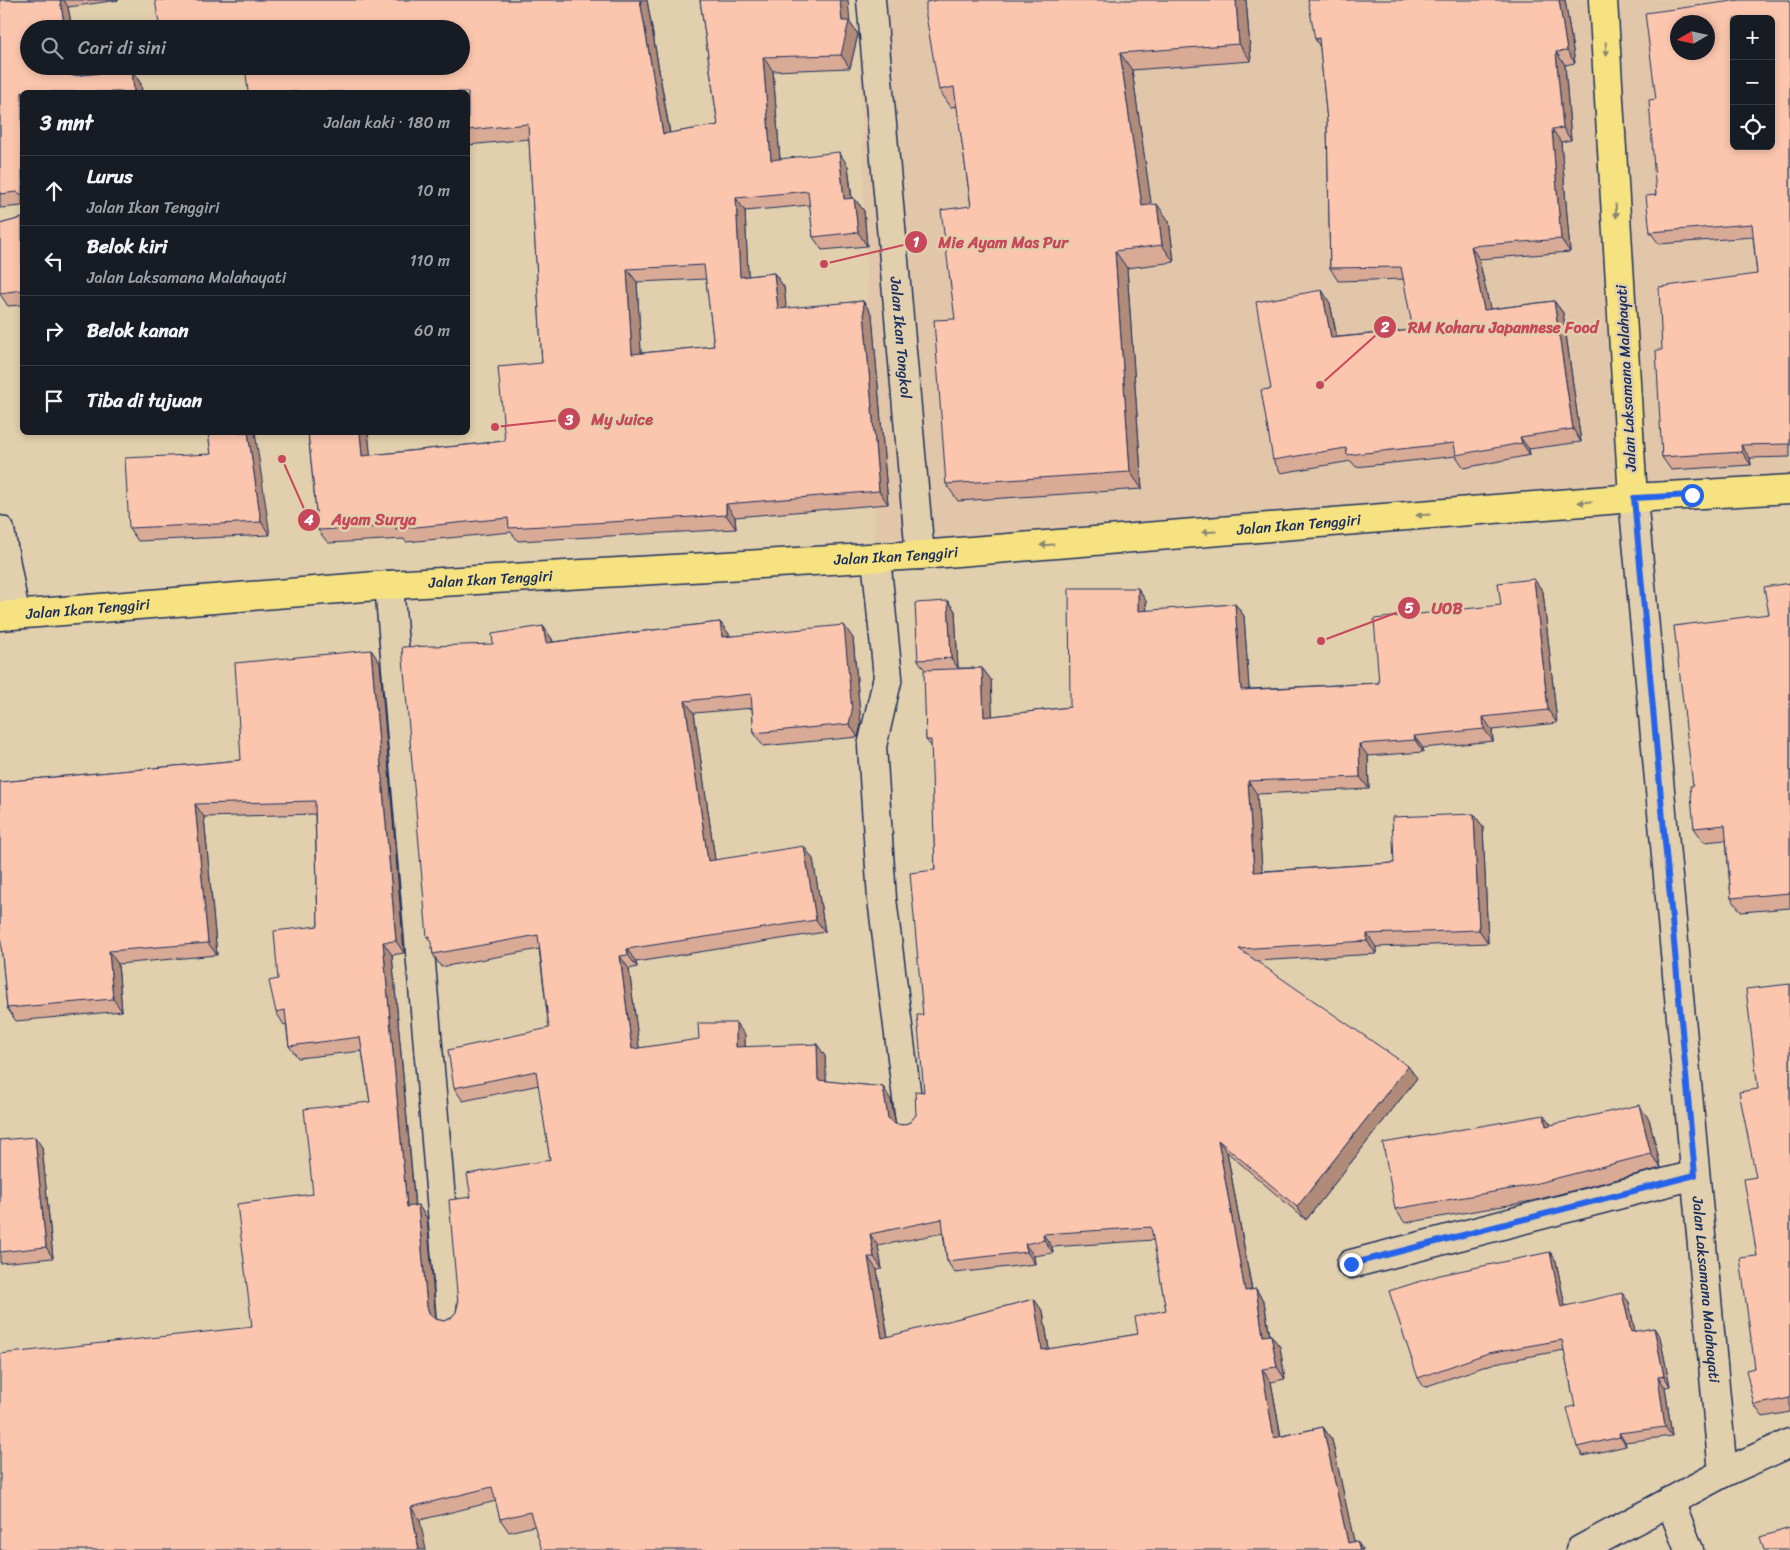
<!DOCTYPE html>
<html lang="id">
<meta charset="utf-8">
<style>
body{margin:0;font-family:Sriracha,sans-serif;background:#20242c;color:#f1f3f6}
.controls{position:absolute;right:15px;top:15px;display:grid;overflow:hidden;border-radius:8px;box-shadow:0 2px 8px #0003}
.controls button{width:45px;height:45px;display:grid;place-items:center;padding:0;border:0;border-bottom:1px solid #363941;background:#171b24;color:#f1f3f6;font:25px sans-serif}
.compass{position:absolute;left:1670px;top:15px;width:45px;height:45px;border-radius:50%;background:#171b24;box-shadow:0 2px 8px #0003;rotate:261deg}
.stop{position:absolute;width:15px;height:15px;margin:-11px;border:4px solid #2563eb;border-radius:50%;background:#fff}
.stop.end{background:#2563eb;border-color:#fff;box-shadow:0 1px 5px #0008}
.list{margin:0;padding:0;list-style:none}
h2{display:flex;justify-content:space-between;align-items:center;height:65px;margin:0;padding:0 20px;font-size:21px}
h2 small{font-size:16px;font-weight:400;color:#9ea1a6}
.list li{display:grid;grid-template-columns:32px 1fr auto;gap:15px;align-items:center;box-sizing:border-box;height:70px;padding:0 20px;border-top:1px solid #363941}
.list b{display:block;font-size:19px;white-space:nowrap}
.list p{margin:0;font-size:16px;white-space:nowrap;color:#9ea1a6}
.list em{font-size:16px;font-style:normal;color:#9ea1a6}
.icon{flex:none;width:28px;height:28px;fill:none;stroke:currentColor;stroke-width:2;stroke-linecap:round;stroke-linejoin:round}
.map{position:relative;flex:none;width:1790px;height:1550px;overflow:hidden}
.search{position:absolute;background:#171b24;box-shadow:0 2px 8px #0003;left:20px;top:20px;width:450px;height:55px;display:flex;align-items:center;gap:12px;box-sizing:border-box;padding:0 18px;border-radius:28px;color:#9ea1a6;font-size:19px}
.panel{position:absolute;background:#171b24;box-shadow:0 2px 8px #0003;left:20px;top:90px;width:450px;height:345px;border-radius:8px}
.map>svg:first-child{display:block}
.built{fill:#e1c6aa;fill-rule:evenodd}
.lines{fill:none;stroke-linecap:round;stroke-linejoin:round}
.street-casing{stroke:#1b2f5e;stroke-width:31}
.secondary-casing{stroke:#1b2f5e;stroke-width:31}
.primary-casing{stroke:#1b2f5e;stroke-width:31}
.highway-casing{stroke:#1b2f5e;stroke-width:31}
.street{stroke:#e1cfad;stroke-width:28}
.secondary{stroke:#e1cfad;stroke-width:28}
.primary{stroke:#f6e281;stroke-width:28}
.highway{stroke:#f6e281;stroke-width:28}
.wall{fill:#d9aa96;stroke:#1b2f5e;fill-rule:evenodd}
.shaded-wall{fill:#b08b7a;stroke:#1b2f5e}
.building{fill:#fcc6ae;stroke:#1b2f5e;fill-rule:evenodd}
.oneway{fill:#888870}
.route{stroke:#2563eb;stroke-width:6}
.labels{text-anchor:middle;stroke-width:5;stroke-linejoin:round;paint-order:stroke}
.street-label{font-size:15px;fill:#1b2f5e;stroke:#e1cfad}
.leader{fill:none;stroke:#c8485b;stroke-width:2}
.callout-dot{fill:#c8485b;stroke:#e1cfad;stroke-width:2}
.mark-label{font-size:15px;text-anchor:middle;font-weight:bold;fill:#fff}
.callout-label{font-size:16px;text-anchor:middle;font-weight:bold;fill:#c8485b;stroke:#e1cfad;stroke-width:5;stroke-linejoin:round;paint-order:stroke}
</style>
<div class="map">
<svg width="1790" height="1550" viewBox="0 0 1790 1550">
<rect width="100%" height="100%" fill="#e1cfad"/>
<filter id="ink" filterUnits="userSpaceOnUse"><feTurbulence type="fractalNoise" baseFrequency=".02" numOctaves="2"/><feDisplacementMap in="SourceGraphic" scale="10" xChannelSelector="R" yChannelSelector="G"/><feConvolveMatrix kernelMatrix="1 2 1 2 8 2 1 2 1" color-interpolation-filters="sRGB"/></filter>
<g filter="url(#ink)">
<path class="built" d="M858,0h932v501l-914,57zM1734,19h37v127h-37zM1678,22h30v30h-30z"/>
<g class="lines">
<defs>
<g id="street">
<path id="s1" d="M871,0l49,555"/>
<path id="s2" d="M1633,498l90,975"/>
<polyline points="876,558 888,677 872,746 882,899 910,1122"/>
<polyline points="389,585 451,1318"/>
<polyline points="1351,1264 1695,1175"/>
<polyline points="1670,1501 1689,1550"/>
<polyline points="1580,1550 1723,1473 1790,1443"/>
</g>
<polyline id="secondary" points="0,530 15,614"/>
<polyline id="primary" points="1633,498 1790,489"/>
<g id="highway">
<path id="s3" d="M0,616l389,-31 531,-30 713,-57 -30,-498"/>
</g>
</defs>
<use href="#street" class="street-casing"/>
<use href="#secondary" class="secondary-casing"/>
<use href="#primary" class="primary-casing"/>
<use href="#highway" class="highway-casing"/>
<use href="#street" class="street"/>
<use href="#secondary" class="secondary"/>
<use href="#primary" class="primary"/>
<use href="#highway" class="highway"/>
</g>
<g class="wall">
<polygon points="0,0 119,0 68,7 72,29 29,29 29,66 78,66 79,75 132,70 141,84 142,92 22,92 22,206 0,208"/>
<path d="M155,0h492l23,133 48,-8 -18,-125 150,23 8,11 -8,34 -77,3 7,88 68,7 4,32h2l10,13 3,35 -45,4 -9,-13 -3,-32 -65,6 3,65 26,-3 10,14 2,22 77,-8 9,14 16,189 -153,13 1,12 -218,12 -7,-9 -105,10 -2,-3 -76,4 -10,-13 -10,-98h60l2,23 135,-14 37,-78 -13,-224 -61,6v-53l-7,-26zM706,279l8,67 -73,7 -4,-71z"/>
<polygon points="1246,0 1251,61 1132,70 1151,205 1169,221 1174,262 1127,268 1142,489 958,501 946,484 955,319 971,206 957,106 951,107 939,90"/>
<polygon points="1565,0 1575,63 1565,65 1571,140 1561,142 1570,252 1479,259 1490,309 1554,301 1563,313 1581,442 1529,449 1530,455 1464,468 1456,456 1356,467 1351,461 1281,473 1273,460 1271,389 1330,303 1337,337 1413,330 1404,279 1338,281 1330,268 1327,121 1320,47 1315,39"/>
<polygon points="1790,0 1790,457 1750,458 1751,465 1671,470 1662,457 1662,350 1757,274 1753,237 1659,244 1650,232 1656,195 1656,99"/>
<polygon points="22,218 22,305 8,306 0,294 0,224"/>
<polygon points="208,432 270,535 138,541 129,528 211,454"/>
<path d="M1534,579l9,13 14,131 -65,7 1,11 -70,7v4l-55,4 1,33 -112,5 5,77 132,-8 80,-49 9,13 5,116 -112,4v7l-120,7 161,117 -111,142 -79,-68 25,138 4,-1 8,13 6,33 10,12 5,32 -14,3 10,54 42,-9 9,13 22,102 9,8 -829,-24 -25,6 -9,-13 -4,-18 -76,19 -168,-193 61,-133 57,-92 -8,-51 -64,7 -9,-12 -3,-22 -2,1 -8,-13 2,-33 40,-53 -3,-112 -111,3 13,138 -99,9 4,47 -106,10 -9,-13 -6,-64h-1v-162l241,-22 130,-110 9,13 24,290 -12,2 23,251 3,-1 9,13 9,101 8,2 7,-3 5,-6 15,-115 79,-37 -11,-75 -76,16 -9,-13 95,-60 -10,-79 -98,18 -8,-13 -2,-12 -4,-5 66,-293 50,-18 9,13 1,3 167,-20 9,12v2l124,2 8,86 -3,13 -95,9 -9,-13 -2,-25 -58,5 21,147 98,-1 12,73 -189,30 1,5 -8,2 10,79 106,-13v12l80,9 1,25 57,6 8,13 5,24 7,1 7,-3 6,-7 8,-23 -1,-77 12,-145 -3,-123 -6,-7 -1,-70 -7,-10 30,-59 7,10 3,57h24l9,12 1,36 78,-9 76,-106 1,10 88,-7 9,12 5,73 130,-6 122,-78zM943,1233l4,28 8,12 80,-9 -1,-8 19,-3 -1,-6 102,-7 12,70 -28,24 -89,15 -6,-37 -9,-13 -146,38 -11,-67 5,-1 -4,-23z"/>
<polygon points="1790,583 1790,908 1741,912 1731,898 1726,840 1704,842 1694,828 1693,786 1769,614"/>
<polygon points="1790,984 1790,1412 1763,1417 1754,1405 1757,1256 1756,1177 1758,1089"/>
<polygon points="1649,1119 1661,1168 1532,1201 1405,1223 1395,1209 1551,1125"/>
<polygon points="0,1140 42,1147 53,1258 0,1263"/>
<polygon points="1550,1252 1556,1261 1565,1306 1629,1302 1635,1332 1654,1328 1660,1337 1670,1386 1665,1387 1672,1436 1625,1442 1626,1446 1583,1456 1577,1447 1575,1406 1564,1350 1495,1363 1424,1387 1418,1378"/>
</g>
<g class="shaded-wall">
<polygon points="60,0 64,0 68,7 72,29 65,29"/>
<polygon points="640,0 647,0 672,147 663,134"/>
<polygon points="840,0 848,0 850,23 858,34 850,68 841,55 842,21"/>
<polygon points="1236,0 1246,0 1251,61 1239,44"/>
<polygon points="1559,0 1565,0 1575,63 1567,51"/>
<polygon points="1556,52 1565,65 1571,140 1563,128"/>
<polygon points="1120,53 1132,70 1154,223 1142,206"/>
<polygon points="763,57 773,71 781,173 771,160"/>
<polygon points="70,66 78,66 81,89 72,76"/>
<polygon points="132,70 141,84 142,92 134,92"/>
<polygon points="1552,129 1561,142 1570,252 1561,239"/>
<polygon points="839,152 848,166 853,212 844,199"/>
<polygon points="736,198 745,211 749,291 740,277"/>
<polygon points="854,198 864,211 867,246 858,232"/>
<polygon points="1157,204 1169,221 1174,262 1162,245"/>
<polygon points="1471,246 1479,259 1493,322 1484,310"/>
<polygon points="1115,251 1127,268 1142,489 1130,472"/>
<polygon points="627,269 637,282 642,368 632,354"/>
<polygon points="774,273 784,287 788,323 778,309"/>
<polygon points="1322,290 1330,303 1339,350 1331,338"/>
<polygon points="863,301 872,315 888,504 879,491"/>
<polygon points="1554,301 1563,313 1581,442 1573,429"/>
<polygon points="248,432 255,432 270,535 261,522"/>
<polygon points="360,432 368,432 372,469 362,456"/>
<polygon points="1520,437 1529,449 1530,455 1522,443"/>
<polygon points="1741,445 1750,458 1751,465 1742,452"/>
<polygon points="726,504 735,517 736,529 726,515"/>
<polygon points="1534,579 1543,592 1557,723 1548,710"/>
<polygon points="1138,588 1146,601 1147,624 1138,611"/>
<polygon points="948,601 955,611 958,668 951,658"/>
<polygon points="1235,604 1244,616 1250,702 1241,690"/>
<polygon points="720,622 729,634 731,650 722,637"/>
<polygon points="844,625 853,638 861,724 858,737 849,724"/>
<polygon points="543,626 552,639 555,656 546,643"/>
<polygon points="371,650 380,663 404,953 396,941"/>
<polygon points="982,668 991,680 993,730 984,717"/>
<polygon points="685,701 694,713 717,874 708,861"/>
<polygon points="1483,717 1492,730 1493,741 1484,729"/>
<polygon points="1414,736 1423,748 1423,752 1415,740"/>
<polygon points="1359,744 1368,756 1369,789 1360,777"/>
<polygon points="1248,781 1257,794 1263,884 1254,872"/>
<polygon points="195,804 204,817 217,955 208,943"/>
<polygon points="1474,814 1483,827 1488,943 1479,930"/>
<polygon points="804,846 813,859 825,932 816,920"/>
<polygon points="1367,934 1376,947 1376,954 1367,941"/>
<polygon points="383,942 392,955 416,1220 407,1207"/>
<polygon points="627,949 636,962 637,967 628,955"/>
<polygon points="109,951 118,964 122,1011 113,999"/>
<polygon points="620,956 629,969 641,1061 632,1049"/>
<polygon points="736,1023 745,1035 745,1060 736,1047"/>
<polygon points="817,1044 825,1056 827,1093 818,1080"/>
<polygon points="1408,1066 1417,1078 1306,1220 1297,1207"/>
<polygon points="883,1087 891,1100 897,1131 888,1118"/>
<polygon points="1639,1105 1649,1119 1661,1168 1651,1154"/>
<polygon points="1544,1115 1554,1129 1546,1126"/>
<polygon points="35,1137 42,1147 53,1258 46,1247"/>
<polygon points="1218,1140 1227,1152 1254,1303 1245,1291"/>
<polygon points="418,1205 427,1218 436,1320 430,1315 427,1307"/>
<polygon points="870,1234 878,1246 882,1269 874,1257"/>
<polygon points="1043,1234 1052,1247 1053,1253 1044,1240"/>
<polygon points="1025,1244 1034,1256 1035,1264 1027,1252"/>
<polygon points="1550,1252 1556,1261 1567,1316 1561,1307"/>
<polygon points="868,1257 877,1270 890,1351 882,1338"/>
<polygon points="1256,1289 1264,1302 1272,1349 1263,1336"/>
<polygon points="1622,1293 1629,1302 1637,1342 1631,1332"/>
<polygon points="1034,1299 1043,1312 1051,1362 1042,1350"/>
<polygon points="1654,1328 1660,1337 1670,1386 1664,1376"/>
<polygon points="1271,1335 1280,1347 1285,1379 1277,1367"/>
<polygon points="1262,1369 1271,1382 1283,1450 1274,1438"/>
<polygon points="1658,1377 1665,1387 1672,1436 1665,1427"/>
<polygon points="1323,1427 1332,1440 1356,1550 1348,1543"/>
<polygon points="1619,1433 1625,1442 1626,1446 1620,1437"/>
<polygon points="411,1507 420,1520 426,1550 419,1550"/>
<polygon points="1357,1541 1363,1550 1360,1550"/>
</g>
<g class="building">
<polygon points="0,0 60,0 65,29 29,29 29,66 70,66 72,76 132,70 134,92 22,92 22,195 17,192 0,194"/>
<path d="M155,0h485l23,134 55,-9 -18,-125h140l2,21h7l-8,34 -78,2 8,103 68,-8 5,47 10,-1 4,34 -45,5 -5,-46 -72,7 4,79 34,-4 4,36 85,-8 16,190 -153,13v11l-217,13 -1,-10 -112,11v-3l-78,4 -10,-98h52l2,24 143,-15 -7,-74 44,-4 -14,-239 -60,6v-38h-220l-3,-26h216v-37h-301zM704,265l10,81 -82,8 -5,-85z"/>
<polygon points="938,0 1236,0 1239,44 1120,53 1142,206 1157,204 1162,245 1115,251 1130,472 946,484 934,320 955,319 941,210 971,206 954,87 939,90 926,16 926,2"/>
<polygon points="1308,0 1559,0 1567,51 1556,52 1563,128 1552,129 1561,239 1471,246 1484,310 1554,301 1573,429 1520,437 1522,443 1456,455 1454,443 1347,455 1346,448 1273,460 1261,390 1271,389 1256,302 1322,290 1331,338 1413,330 1401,267 1330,268 1327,121 1319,38 1315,39"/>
<path d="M1740,0h50v444l-49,1 1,7 -80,5 -6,-107h6l-3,-63 98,-13 -5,-50 -102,8 -4,-36 10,-1 -7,-95 7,-1 -11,-86zM1734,19h37v127h-37zM1678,22h30v30h-30z"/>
<polygon points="22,218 22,290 0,293 0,224"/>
<polygon points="208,432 248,432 261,522 129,528 125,458 211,454"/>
<path d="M1534,579l14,131 -65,7 1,12 -70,7 1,4 -56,4 1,33 -112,4 6,91 140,-9 -2,-46 82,-3 5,116 -112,4v7l-128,8 169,117 -111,141 -79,-67 27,151 11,-2 7,47 8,-1 6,32 -15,2 12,69 49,-11 25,116 9,-2 3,9h-818l-12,-38 -30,7 -8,-32 -81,20 8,43h-419v-196l252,-27 -15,-123 76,-10 -9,-85 66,-7 -10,-65 -71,9 -4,-36 -9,2 -7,-31 9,-2 -4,-48 44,-5 -3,-125 -120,3 13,139 -99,8 4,48 -106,9 -7,-75v-151l241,-22 -6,-97 136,-13 25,291 -13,1 24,265 11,-2 9,102 3,8 5,4 9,2 7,-3 5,-6 2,-8 -9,-104 22,-3 -4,-23 83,-14 -14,-89 -82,17 -6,-38 101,-22 -11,-93 -105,19 -3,-18 -3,1 -25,-290 91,-3 -1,-10 51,-8 3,17 174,-21 2,15 122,-12 8,86 -3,13 -95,9 -3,-39 -66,7 23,160 96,-15 12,74 -189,29 1,6 -8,1 12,93 67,-10 -1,-16h38v24l81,-3 1,36 65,7 5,31 7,6 8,1 7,-3 6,-7 -1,-24 9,1 -7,-77h6l-13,-142 25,-3 -4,-130h-5l-2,-70 58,-2 2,49 86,-10 -1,-119h69v23l97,-7 6,86 138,-7 -5,-64 127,-14 -3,-22zM942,1219l5,42 80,-9 -2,-8 19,-4 -1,-6 108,-7 15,83 -31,7 3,17 -96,16 -8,-51 -152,39 -14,-81h6l-4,-23z"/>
<polygon points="1790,583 1790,893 1731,898 1725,825 1694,828 1690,786 1693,786 1674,626 1769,614 1764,587"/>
<polygon points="948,601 951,658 918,660 915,603"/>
<polygon points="1790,984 1790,1398 1754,1405 1746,1370 1755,1368 1740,1258 1757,1256 1744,1179 1756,1177 1739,1092 1758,1089 1746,989"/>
<polygon points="1639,1105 1651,1154 1522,1187 1395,1209 1383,1143 1544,1115 1546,1126"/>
<polygon points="35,1137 46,1247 0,1252 0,1140"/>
<polygon points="1550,1252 1561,1307 1622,1293 1631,1332 1654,1328 1664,1376 1658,1377 1665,1427 1619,1433 1620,1437 1577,1447 1567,1408 1575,1406 1562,1340 1488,1353 1418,1378 1389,1291 1440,1275"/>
<polygon points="1790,1528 1790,1550 1764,1550 1760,1537"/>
</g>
<defs><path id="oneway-solid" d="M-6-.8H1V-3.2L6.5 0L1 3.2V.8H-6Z" transform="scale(1.25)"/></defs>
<g class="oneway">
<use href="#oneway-solid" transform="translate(1606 49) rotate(87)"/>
<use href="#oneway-solid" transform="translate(1616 211) rotate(87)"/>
<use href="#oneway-solid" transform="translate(1585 502) rotate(176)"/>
<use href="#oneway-solid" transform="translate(1423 515) rotate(176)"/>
<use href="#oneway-solid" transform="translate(1209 532) rotate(176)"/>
<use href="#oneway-solid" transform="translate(1047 545) rotate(176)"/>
</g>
</g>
<g class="lines" filter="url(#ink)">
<polyline class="route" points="1351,1264 1695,1175 1634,498 1692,495"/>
</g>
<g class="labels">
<g class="street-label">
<text dy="5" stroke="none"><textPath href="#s1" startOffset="339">Jalan Ikan Tongkol</textPath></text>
<text transform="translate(1626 378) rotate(-93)" y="5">Jalan Laksamana Malahayati</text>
<text dy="5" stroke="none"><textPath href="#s3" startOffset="1302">Jalan Ikan Tenggiri</textPath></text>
<text dy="5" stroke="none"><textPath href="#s3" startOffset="898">Jalan Ikan Tenggiri</textPath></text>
<text dy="5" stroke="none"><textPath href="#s3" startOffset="492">Jalan Ikan Tenggiri</textPath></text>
<text dy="5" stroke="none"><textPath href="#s3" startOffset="88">Jalan Ikan Tenggiri</textPath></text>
<text dy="5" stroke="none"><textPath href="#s2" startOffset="795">Jalan Laksamana Malahayati</textPath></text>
</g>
</g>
<path class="leader" d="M824 264L916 242M1320 385L1385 327M495 427L569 419M282 459L309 520M1321 641L1409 608"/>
<g class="callout-dot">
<circle cx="824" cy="264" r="5"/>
<circle cx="1320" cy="385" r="5"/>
<circle cx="495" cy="427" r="5"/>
<circle cx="282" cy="459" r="5"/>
<circle cx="1321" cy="641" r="5"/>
<circle cx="916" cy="242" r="12"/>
<circle cx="1385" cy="327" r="12"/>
<circle cx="569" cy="419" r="12"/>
<circle cx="309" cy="520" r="12"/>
<circle cx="1409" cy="608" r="12"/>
</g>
<g class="mark-label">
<text x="916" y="247">1</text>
<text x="1385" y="332">2</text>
<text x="569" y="425">3</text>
<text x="309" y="525">4</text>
<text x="1409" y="613">5</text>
</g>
<g class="callout-label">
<text x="1003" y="248">Mie Ayam Mas Pur</text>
<text x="1503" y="333">RM Koharu Japannese Food</text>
<text x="622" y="425">My Juice</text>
<text x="374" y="525">Ayam Surya</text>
<text x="1447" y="614">UOB</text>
</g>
</svg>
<div class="controls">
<button>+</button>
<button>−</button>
<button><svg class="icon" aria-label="locate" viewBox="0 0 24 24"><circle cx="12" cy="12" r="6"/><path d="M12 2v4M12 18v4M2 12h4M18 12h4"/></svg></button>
</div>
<svg class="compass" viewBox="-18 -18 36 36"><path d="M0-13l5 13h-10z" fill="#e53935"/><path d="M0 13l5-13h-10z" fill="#9ea1a6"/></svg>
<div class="stop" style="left:1692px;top:495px"></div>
<div class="stop end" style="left:1351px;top:1264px"></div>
<div class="search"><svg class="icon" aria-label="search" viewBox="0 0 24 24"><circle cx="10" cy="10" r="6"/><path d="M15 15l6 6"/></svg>Cari di sini</div>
<section class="panel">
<h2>3 mnt<small>Jalan kaki · 180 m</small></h2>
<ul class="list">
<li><svg class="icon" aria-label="ahead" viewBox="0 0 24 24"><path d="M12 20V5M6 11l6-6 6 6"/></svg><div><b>Lurus</b><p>Jalan Ikan Tenggiri</p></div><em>10 m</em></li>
<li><svg class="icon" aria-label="left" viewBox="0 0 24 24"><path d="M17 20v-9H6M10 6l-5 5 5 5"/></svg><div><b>Belok kiri</b><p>Jalan Laksamana Malahayati</p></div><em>110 m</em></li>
<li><svg class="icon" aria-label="right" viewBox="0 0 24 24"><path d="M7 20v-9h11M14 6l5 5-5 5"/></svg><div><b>Belok kanan</b></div><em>60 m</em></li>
<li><svg class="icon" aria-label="arrive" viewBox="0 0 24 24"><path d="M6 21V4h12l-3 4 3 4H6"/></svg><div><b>Tiba di tujuan</b></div></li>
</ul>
</section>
</div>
